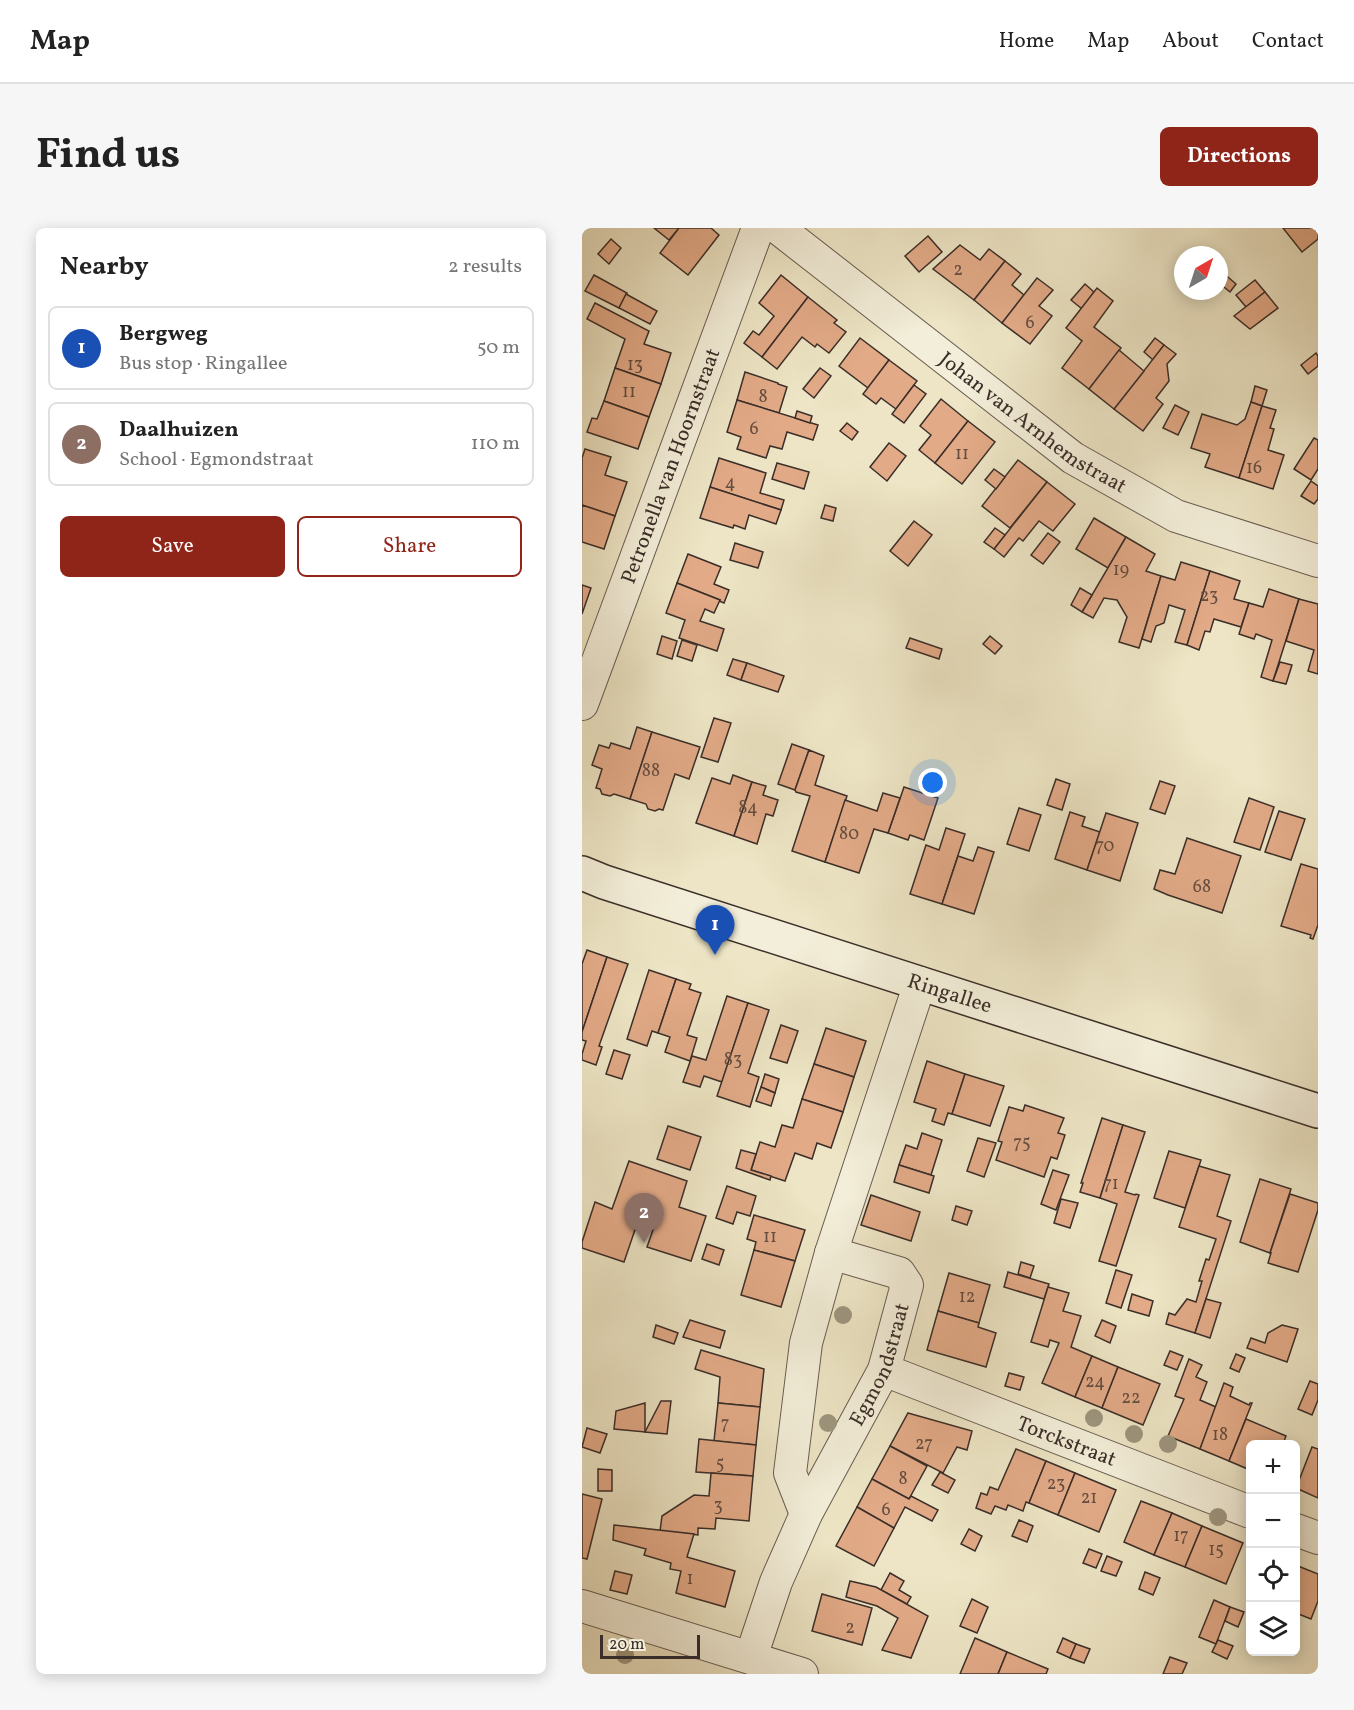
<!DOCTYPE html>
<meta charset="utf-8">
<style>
body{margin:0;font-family:Vollkorn,serif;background:#f6f6f6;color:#222}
.controls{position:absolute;right:18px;bottom:18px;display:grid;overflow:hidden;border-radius:9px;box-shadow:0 3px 15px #0003}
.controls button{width:54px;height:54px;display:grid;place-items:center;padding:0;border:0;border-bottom:2px solid #e0e0e0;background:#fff;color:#222;font:30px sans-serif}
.compass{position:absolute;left:592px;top:18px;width:54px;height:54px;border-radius:50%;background:#fff;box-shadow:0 3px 15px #0003;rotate:39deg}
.scale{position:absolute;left:18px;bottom:15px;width:100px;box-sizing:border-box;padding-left:6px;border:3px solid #3b2e29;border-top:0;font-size:16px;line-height:21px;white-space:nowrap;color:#3b2e29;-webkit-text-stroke:4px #f3eed9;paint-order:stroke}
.you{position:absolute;left:351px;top:555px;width:21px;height:21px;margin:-15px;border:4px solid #fff;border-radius:50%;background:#1a73e8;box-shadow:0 0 0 9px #1a73e833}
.badge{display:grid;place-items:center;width:39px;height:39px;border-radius:50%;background:#8f2418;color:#fff;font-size:20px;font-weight:700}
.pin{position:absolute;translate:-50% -50px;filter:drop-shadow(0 2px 3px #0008)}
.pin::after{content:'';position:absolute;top:32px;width:21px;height:18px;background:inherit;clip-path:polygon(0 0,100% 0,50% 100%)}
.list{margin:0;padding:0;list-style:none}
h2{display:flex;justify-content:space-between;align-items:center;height:78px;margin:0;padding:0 24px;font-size:26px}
h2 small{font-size:20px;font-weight:400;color:#767676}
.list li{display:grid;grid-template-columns:39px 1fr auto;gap:18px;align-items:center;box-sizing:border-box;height:84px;margin:0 12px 12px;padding:0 12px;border:2px solid #e0e0e0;border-radius:9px}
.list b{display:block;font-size:22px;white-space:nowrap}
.list p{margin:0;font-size:20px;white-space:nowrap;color:#767676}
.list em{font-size:20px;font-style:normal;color:#767676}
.actions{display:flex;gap:12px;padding:18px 24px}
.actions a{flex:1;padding:14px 0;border:2px solid #8f2418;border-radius:9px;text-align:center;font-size:21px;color:#8f2418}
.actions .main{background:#8f2418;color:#fff}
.icon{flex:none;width:33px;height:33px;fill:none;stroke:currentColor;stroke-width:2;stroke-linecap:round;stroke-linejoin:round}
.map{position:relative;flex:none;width:736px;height:1446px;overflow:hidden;border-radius:9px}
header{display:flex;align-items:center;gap:36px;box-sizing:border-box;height:84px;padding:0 30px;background:#fff;border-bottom:2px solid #e0e0e0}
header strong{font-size:28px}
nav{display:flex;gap:33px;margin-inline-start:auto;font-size:21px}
.intro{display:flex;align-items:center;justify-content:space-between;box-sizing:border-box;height:144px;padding:0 36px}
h1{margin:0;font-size:42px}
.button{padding:15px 27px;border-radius:9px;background:#8f2418;color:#fff;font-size:21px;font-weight:700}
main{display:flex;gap:36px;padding:0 36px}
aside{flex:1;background:#fff;border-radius:9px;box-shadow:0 3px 15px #0003}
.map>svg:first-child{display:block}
.building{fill:#e2aa87;stroke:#3b2e29;stroke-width:1.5}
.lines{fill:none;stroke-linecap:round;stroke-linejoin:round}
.street-casing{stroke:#685c50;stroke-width:34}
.secondary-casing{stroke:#3b2e29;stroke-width:36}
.street{stroke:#f3eed9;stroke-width:32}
.secondary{stroke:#f3eed9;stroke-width:33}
.tree{fill:#9d957e}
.labels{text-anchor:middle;stroke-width:6;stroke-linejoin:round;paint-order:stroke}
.number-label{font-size:18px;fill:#654d40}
.street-label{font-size:21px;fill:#3b2e29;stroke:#f3eed9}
</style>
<header>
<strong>Map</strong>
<nav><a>Home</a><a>Map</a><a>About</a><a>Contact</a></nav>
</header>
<div class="intro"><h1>Find us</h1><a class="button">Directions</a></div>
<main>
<aside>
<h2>Nearby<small>2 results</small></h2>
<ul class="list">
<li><span class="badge" style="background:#1a4fb4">1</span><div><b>Bergweg</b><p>Bus stop · Ringallee</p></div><em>50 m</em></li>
<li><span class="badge" style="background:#8d6e63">2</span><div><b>Daalhuizen</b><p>School · Egmondstraat</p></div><em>110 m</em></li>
</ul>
<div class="actions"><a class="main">Save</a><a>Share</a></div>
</aside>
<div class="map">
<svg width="736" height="1446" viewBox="0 0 736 1446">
<rect width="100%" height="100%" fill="#ede5c5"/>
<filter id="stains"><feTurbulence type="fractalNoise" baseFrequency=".00333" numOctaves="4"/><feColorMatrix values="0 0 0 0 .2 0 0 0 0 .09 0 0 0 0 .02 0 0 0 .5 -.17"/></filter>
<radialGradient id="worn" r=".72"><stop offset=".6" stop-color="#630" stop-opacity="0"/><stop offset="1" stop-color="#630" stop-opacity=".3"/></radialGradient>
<g class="building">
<polygon points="72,0 97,0 87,12"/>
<polygon points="97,0 129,0 137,7 106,47 78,25"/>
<polygon points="701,0 732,0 736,5 736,11 720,24"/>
<polygon points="346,8 360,24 337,44 323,28"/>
<polygon points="29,11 39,20 27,36 16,26"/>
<polygon points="378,17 398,32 407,21 423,33 392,72 351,41"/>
<polygon points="423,33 439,46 430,57 442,67 420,95 392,72"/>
<polygon points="639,43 654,56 648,64 637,55 637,46"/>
<polygon points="12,47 45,65 37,80 3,63"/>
<polygon points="199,47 226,69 180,129 162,115 171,103 177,107 192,88 177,75"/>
<polygon points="455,50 471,62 457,78 470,88 448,116 420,95"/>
<polygon points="673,52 683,64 664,79 654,67"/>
<polygon points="503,56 512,64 500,81 489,72"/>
<polygon points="515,60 531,73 512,99 539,120 507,161 480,140 500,113 484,100"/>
<polygon points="683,64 696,80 668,101 652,88"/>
<polygon points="44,66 75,83 68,96 37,80"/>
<polygon points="226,69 255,92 252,95 264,104 247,125 235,116 233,119 220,109 195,141 180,129"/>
<polygon points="13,75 67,103 62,116 89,125 79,156 33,140 43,111 5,91"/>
<polygon points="278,110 307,132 286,160 257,138"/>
<polygon points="573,110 582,117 571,132 562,124"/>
<polygon points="582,117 594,126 585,136 587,153 574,170 581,176 561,203 532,181"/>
<polygon points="537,122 562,143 532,181 507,161"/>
<polygon points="734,125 736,128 736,138 726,146 719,137"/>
<polygon points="307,132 335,153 314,181 299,170 294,176 281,166"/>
<polygon points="33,140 79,156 67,189 22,173"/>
<polygon points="238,140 249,148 232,170 221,161"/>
<polygon points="163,144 196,155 196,156 205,159 197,185 155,172"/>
<polygon points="332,157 344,166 322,195 310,186"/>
<polygon points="673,158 685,162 680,178 669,174"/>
<polygon points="359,171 386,193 353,235 337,222 349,207 338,198"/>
<polygon points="155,172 236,197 231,212 205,204 200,221 188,218 184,230 155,221 159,209 145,204"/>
<polygon points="22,173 67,189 56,221 5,204 10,190 15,191"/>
<polygon points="669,174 680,178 657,250 623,239 628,226 609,220 620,186 655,197 663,191"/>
<polygon points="593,177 607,184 596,207 581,200"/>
<polygon points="680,178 694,182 688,200 692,201 686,222 702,227 691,261 657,250"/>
<polygon points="215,183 230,188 228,195 213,190"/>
<polygon points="386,193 413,214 380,256 353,235"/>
<polygon points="265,195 276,204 270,212 258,203"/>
<polygon points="732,210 736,212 736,241 729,252 712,241"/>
<polygon points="307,215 324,228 305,253 288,239"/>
<polygon points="3,221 29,229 23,247 45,254 33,288 0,277 0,230"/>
<polygon points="137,230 184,245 178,265 202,272 199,282 128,259"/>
<polygon points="436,232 465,254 428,300 400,278"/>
<polygon points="195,235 227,244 222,261 190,251"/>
<polygon points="412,241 423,249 414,261 403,252"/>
<polygon points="729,253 736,258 736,271 732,276 719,268"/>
<polygon points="465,254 493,276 471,303 457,293 441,313 437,310 422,329 412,321"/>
<polygon points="128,259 199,282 194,296 167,287 163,301 152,297 151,300 118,290"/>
<polygon points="0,277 33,288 22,321 0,314"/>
<polygon points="243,277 254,280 251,293 239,290"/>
<polygon points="512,290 544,309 526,340 494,321"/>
<polygon points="332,293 350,307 326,338 308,323"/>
<polygon points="413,300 423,307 412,321 402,314"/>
<polygon points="466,305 478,314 461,336 449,327"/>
<polygon points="544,309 573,326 564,343 579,348 557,420 537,414 545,389 535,372 522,370 511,390 500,384"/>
<polygon points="153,315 181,324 176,340 148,332"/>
<polygon points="106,326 139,339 132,356 147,362 142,375 137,373 138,372 95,355"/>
<polygon points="599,334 628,343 605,417 593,414 603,382 587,377 582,395 574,398 569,414 560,411 579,348 593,352"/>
<polygon points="628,343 658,353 652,371 667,375 659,399 632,391 628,404 623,403 617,422 605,417"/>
<polygon points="95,355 138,372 132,385 123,381 118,393 142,401 135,423 97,410 103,392 84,385"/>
<polygon points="0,357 9,360 0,386"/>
<polygon points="498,360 510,367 500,384 489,377"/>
<polygon points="687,361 717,371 691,453 679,449 690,412 674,406 672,411 657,406 667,375 681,379"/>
<polygon points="717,371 736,376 736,446 726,443 732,422 704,413"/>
<polygon points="80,408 95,413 90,431 75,426"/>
<polygon points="408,408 420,418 413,426 401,416"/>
<polygon points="328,410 360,421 357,431 324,420"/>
<polygon points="100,412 115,417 110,433 95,428"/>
<polygon points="151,431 165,435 159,452 145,447"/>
<polygon points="698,434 710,437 704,456 691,453"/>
<polygon points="165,435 202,448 196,464 159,452"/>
<polygon points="132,490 149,495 136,534 119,529"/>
<polygon points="55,499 70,504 48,571 32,566 28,568 20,566 18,561 14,560 20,541 10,537 17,517 27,520 29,515 48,521"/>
<polygon points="70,504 118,519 107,551 93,546 81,582 77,581 73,583 66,581 64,576 48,571"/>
<polygon points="210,516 227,522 213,562 196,556"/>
<polygon points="227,522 242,528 233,557 265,568 243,634 210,623 228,568 214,564 213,562"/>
<polygon points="151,547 170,554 152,608 114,595 130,550 148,556"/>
<polygon points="474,551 488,556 480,582 465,577"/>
<polygon points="578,553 593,558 583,586 568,581"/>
<polygon points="170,554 184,558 181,567 196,572 191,588 184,586 175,616 152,608"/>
<polygon points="322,559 356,570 342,612 328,607 326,612 306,605"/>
<polygon points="301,565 318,570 306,605 292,601 277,645 243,634 263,572 295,583"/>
<polygon points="667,570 692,579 678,622 652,614"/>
<polygon points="437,580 459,587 447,623 425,616"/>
<polygon points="697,583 723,591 709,632 683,624"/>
<polygon points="488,584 503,589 500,598 518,604 505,642 473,631"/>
<polygon points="524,585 556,595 538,653 505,642"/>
<polygon points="364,600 383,606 360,676 328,666 344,617 357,622"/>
<polygon points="605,610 659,628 640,685 586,667 572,661 578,642 593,646"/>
<polygon points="396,619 412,624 392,686 360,676 376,628 391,633"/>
<polygon points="719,636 736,641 736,697 731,711 728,710 729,707 699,698"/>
<polygon points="5,722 25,729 0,804 0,736"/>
<polygon points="25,729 46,736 17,818 20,819 14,837 0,832 0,826 4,813 0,812 0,804"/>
<polygon points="67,742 94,751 76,805 70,803 65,818 45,811"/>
<polygon points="94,751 109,756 107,761 119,765 105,807 115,810 108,833 83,824 88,809 76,805"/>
<polygon points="145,768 166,775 140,854 122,848 118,859 101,854 110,828 124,832"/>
<polygon points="166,775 187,782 166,845 177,849 168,879 135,868"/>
<polygon points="199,797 216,803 205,835 188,830"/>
<polygon points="244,800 284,813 272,849 232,836"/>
<polygon points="32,822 48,827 40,851 24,846"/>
<polygon points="345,833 383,846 370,886 366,885 362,897 350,893 354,881 332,874"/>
<polygon points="232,836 272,849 261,884 220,871"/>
<polygon points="183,846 197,851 193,865 179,859"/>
<polygon points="383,846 422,858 408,898 370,886"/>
<polygon points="179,859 193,865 189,878 174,873"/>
<polygon points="220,871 261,884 249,920 235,915 230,931 213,925 203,953 169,942 178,914 193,919 200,897 211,900"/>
<polygon points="443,877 482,890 476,905 483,907 475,931 469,929 462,949 414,932 420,914 416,913 427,879 441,883"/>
<polygon points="520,890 541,897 518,970 498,964 501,955 499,955"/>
<polygon points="541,897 563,904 543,964 553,967 554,966 557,967 534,1038 517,1033 535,976 518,970"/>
<polygon points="86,898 119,909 108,942 75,931"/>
<polygon points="340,905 360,912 349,947 317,937 324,917 335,921"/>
<polygon points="396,910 414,915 402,949 385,943"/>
<polygon points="159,922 174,926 169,942 189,948 188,952 154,940"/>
<polygon points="587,923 619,932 603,980 572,970"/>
<polygon points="47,933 105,953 97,979 124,988 109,1033 65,1019 73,996 57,990 42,1034 0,1020 0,1014 13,974 30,981"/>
<polygon points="317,937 352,948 347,965 312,954"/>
<polygon points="617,938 648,947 635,988 649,993 613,1105 584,1096 587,1085 593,1087 605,1071 614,1074 620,1053 617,1053 624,1031 627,1032 634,1011 597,999"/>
<polygon points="471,942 487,947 474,982 459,976"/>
<polygon points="678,951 709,961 688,1025 658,1014"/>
<polygon points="145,958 174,968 168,988 155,984 151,996 134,990"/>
<polygon points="708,966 736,975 736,982 716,1044 686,1035 689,1025 688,1025"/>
<polygon points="289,967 338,984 329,1013 279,997"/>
<polygon points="479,971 496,975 488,1000 472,995"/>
<polygon points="374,978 390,983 385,997 370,992"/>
<polygon points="172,987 223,1002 213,1033 172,1022 174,1014 165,1011"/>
<polygon points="125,1016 142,1022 137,1037 120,1031"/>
<polygon points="172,1022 213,1033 199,1079 159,1067"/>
<polygon points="439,1034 452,1038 448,1050 436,1046"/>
<polygon points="534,1042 550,1047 539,1080 524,1075"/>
<polygon points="426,1044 467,1056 462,1071 422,1059"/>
<polygon points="367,1045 408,1057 397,1095 356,1083"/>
<polygon points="466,1059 487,1065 481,1083 499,1088 489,1119 510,1128 493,1169 460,1155 477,1115 468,1112 466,1119 449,1114"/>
<polygon points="550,1066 571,1073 567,1088 546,1082"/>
<polygon points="624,1071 639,1075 628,1110 613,1105"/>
<polygon points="356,1083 397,1095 396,1099 414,1105 404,1139 345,1122"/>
<polygon points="108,1092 143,1103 138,1120 101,1109"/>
<polygon points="520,1092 534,1098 528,1115 513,1108"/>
<polygon points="74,1097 96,1105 92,1116 71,1109"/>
<polygon points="700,1097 716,1101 705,1134 665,1120 669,1110 683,1115 686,1105"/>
<polygon points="119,1122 182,1141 178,1179 136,1175 138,1149 113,1141"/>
<polygon points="588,1123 601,1128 595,1142 582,1137"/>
<polygon points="654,1126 663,1130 657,1144 648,1140"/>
<polygon points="510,1128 536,1139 520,1180 493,1169"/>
<polygon points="607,1131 620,1137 614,1149 625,1154 618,1172 634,1179 618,1221 586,1208 602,1171 593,1168"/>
<polygon points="536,1139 578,1156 561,1197 520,1180"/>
<polygon points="427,1145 442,1149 438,1162 423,1158"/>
<polygon points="728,1153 736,1156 736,1172 730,1187 716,1181"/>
<polygon points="642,1155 651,1159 648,1168 667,1177 668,1175 670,1175 647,1233 618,1221"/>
<polygon points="79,1173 89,1173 85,1206 63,1204"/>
<polygon points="63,1175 63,1204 32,1201 34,1183"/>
<polygon points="136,1175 178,1179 174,1217 132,1213"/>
<polygon points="326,1185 390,1203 385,1222 375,1219 361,1245 308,1218"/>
<polygon points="664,1191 704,1208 701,1216 668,1216 668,1242 647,1233"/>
<polygon points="5,1200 25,1206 18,1225 0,1219"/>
<polygon points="117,1211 174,1217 171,1248 114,1244"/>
<polygon points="308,1218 345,1238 327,1271 290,1251"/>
<polygon points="730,1219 736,1221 736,1270 714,1260"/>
<polygon points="434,1221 464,1233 447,1275 444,1274 441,1283 426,1277 424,1282 413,1278 409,1286 394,1280 399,1265 405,1267 408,1259 416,1262"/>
<polygon points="464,1233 493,1245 476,1287 447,1275"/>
<polygon points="16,1241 30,1242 30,1263 16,1263"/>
<polygon points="358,1244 373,1252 366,1265 350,1257"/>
<polygon points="129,1245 171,1248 167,1293 134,1290 133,1301 116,1300 116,1307 78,1303 80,1288 112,1267 127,1268"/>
<polygon points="493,1245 534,1262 517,1304 476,1287"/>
<polygon points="290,1251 327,1271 329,1268 356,1282 350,1293 323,1279 312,1300 275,1279"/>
<polygon points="0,1266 20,1271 5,1331 0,1330"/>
<polygon points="559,1273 590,1285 572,1327 542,1314"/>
<polygon points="275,1279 312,1300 292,1338 254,1318"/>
<polygon points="590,1285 620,1298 603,1339 572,1327"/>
<polygon points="437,1292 451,1298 445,1314 430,1308"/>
<polygon points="32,1297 112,1306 105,1329 153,1343 143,1379 94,1365 99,1343 88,1341 89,1335 62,1327 64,1321 31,1312"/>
<polygon points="620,1298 661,1315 644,1356 603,1339"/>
<polygon points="387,1301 400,1308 393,1323 379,1316"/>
<polygon points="507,1321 520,1326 514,1340 501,1335"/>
<polygon points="525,1328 540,1334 534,1348 519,1343"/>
<polygon points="716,1338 736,1346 736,1373 729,1391 714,1385 714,1345"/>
<polygon points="33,1343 50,1347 45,1366 28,1362"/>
<polygon points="563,1344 578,1350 571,1367 557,1361"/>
<polygon points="308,1345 322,1353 317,1362 329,1369 325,1376 299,1362"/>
<polygon points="268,1353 294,1359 346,1388 329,1430 300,1422 316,1390 295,1378 264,1369"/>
<polygon points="240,1366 290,1380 280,1417 230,1403"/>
<polygon points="390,1371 406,1379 395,1405 378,1398"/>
<polygon points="632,1372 648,1379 634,1416 617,1409"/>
<polygon points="648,1379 662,1384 656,1399 643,1393"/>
<polygon points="393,1410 425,1424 416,1446 378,1446"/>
<polygon points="481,1410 494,1416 488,1430 475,1424"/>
<polygon points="636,1412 651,1418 645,1431 630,1424"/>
<polygon points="494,1416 508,1421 502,1435 488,1430"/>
<polygon points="425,1424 466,1441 464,1446 416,1446"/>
<polygon points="588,1429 605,1435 600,1446 581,1446"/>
</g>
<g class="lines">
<defs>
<g id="street">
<path id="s1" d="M196,0l295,230 103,58 142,45"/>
<path id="s2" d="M0,476l176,-476"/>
<path id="s3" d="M302,1142l366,142"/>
<polyline points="224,1286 208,1245 224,1115 249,1025 338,755"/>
<polyline points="714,1302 736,1310"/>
<polyline points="0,1378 220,1446"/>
<path id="s4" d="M169,1429l25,-75 30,-68 78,-144 23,-85 -8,-12 -68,-20"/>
</g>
<g id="secondary">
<path id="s5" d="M0,645l22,9 714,229"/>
</g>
</defs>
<use href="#street" class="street-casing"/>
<use href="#secondary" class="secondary-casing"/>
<use href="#street" class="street"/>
<use href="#secondary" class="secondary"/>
</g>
<g class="tree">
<circle cx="261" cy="1087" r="9"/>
<circle cx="512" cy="1190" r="9"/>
<circle cx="246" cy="1195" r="9"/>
<circle cx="552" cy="1206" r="9"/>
<circle cx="586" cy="1216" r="9"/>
<circle cx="636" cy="1289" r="9"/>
<circle cx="43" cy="1427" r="9"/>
</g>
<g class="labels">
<g class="number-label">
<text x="376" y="47">2</text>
<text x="448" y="100">6</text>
<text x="53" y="142">13</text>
<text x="47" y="169">11</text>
<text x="181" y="174">8</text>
<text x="172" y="206">6</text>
<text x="380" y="231">11</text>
<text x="672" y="245">16</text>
<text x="148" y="260">4</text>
<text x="539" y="347">19</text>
<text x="627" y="373">23</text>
<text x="69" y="548">88</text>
<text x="166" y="585">84</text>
<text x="267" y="611">80</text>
<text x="523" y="623">70</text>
<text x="620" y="664">68</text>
<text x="151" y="837">83</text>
<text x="440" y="920">75</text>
<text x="529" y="961">71</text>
<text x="188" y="1014">11</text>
<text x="385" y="1074">12</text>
<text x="513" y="1159">24</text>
<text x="549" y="1175">22</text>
<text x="143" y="1201">7</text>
<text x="638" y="1212">18</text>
<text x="342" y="1221">27</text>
<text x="138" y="1241">5</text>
<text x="321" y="1256">8</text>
<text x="474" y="1261">23</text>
<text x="507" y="1275">21</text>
<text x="136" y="1283">3</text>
<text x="304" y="1287">6</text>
<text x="599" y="1313">17</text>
<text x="634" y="1327">15</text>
<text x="108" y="1356">1</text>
<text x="268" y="1405">2</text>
</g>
<g class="street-label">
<text dy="7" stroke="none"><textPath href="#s1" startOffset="321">Johan van Arnhemstraat</textPath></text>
<text dy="7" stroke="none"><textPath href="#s2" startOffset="254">Petronella van Hoornstraat</textPath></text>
<text dy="7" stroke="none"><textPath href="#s5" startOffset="387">Ringallee</textPath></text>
<text dy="7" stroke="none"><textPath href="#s4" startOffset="321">Egmondstraat</textPath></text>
<text dy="7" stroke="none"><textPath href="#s3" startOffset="196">Torckstraat</textPath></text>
</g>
</g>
<rect width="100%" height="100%" filter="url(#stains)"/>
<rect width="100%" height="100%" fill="url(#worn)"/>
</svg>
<div class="controls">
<button>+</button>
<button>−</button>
<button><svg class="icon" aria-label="locate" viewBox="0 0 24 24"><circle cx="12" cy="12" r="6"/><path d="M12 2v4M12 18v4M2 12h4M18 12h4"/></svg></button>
<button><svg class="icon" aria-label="layers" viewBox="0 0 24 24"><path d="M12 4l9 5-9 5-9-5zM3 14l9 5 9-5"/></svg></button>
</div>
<svg class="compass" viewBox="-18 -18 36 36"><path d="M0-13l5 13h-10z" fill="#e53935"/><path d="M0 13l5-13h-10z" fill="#767676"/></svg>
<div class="scale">20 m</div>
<div class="you"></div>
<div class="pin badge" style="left:133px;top:727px;background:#1a4fb4">1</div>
<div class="pin badge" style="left:62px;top:1015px;background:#8d6e63">2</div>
</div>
</main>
